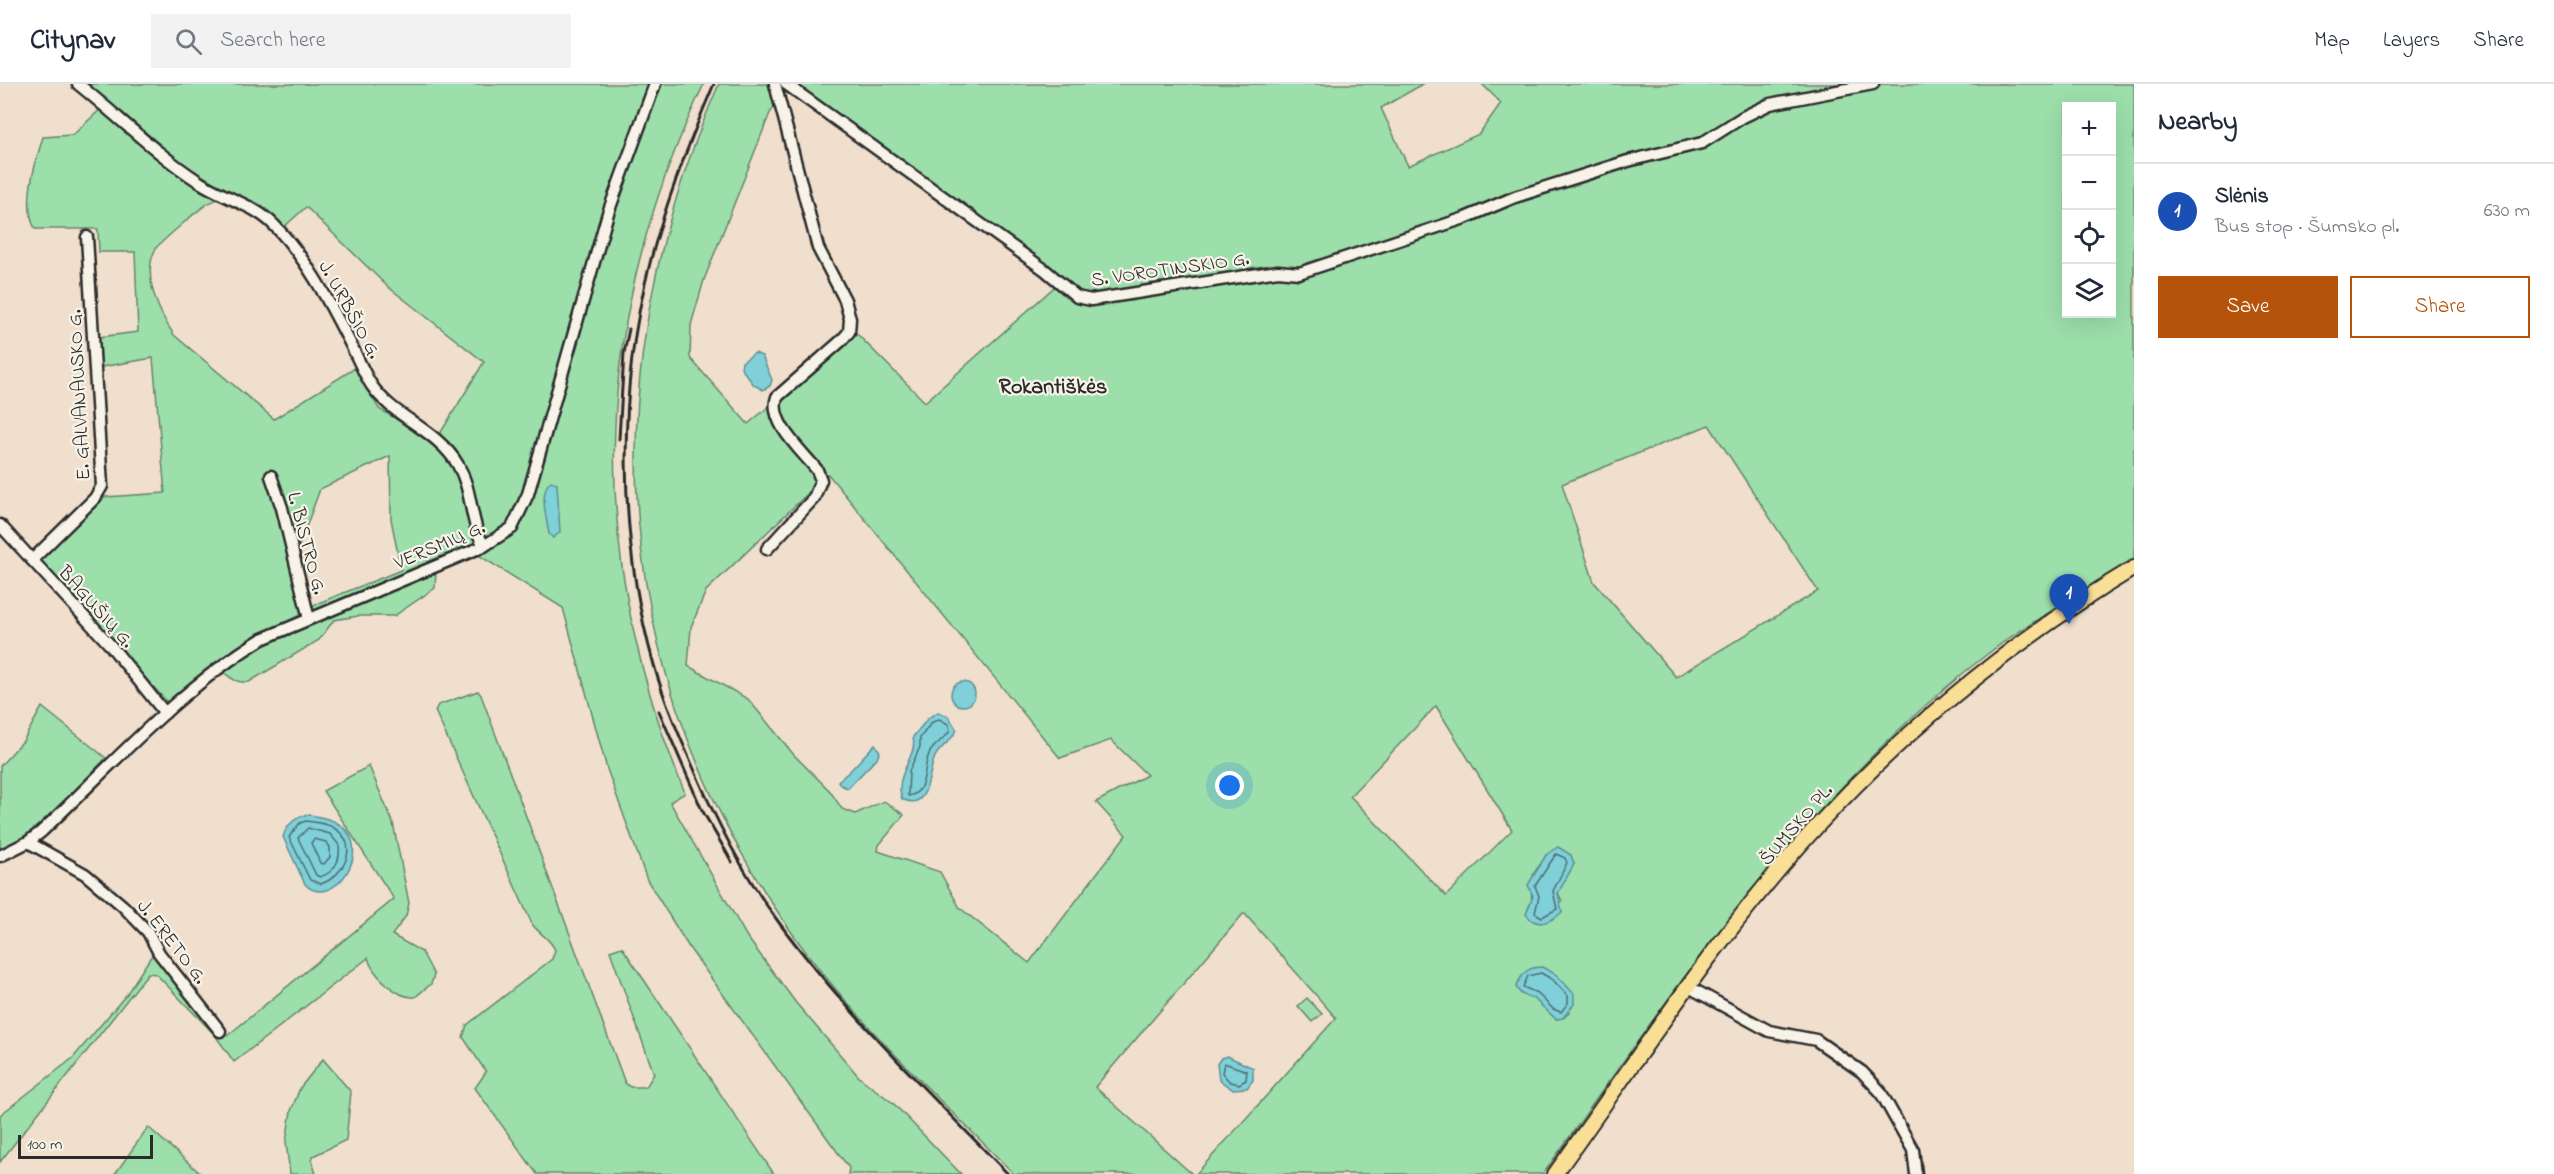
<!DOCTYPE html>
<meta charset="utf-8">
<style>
body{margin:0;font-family:"Indie Flower",sans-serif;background:#f2f2f3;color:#1f2937}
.controls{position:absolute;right:18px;top:18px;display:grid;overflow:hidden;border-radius:0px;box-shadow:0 6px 24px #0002}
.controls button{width:54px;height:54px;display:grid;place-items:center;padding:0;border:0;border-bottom:2px solid #e0e1e3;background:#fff;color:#1f2937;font:30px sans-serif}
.scale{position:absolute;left:18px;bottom:15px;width:135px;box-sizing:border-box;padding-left:6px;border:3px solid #2b2b2b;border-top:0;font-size:16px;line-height:21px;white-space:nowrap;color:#2b2b2b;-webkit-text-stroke:4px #f7f3e8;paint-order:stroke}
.you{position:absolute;left:1230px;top:702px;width:21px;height:21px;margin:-15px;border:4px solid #fff;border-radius:50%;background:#1a73e8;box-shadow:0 0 0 9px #1a73e833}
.badge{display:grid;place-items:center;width:39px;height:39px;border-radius:50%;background:#b45309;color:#fff;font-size:20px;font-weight:700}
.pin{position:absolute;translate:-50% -50px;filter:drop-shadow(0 2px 3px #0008)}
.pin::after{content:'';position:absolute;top:32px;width:21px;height:18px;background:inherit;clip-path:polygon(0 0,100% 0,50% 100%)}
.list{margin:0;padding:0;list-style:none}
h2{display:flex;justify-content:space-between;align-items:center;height:78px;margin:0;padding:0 24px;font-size:26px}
h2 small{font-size:20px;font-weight:400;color:#747a83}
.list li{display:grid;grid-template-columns:39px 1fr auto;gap:18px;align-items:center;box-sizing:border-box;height:96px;padding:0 24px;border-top:2px solid #e0e1e3}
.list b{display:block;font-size:22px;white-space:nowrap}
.list p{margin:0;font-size:20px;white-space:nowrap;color:#747a83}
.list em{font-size:20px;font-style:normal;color:#747a83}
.actions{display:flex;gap:12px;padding:18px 24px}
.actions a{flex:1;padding:14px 0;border:2px solid #b45309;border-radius:0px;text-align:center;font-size:21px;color:#b45309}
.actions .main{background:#b45309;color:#fff}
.icon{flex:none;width:33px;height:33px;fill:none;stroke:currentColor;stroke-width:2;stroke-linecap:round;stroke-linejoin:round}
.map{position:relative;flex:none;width:2134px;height:1090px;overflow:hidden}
header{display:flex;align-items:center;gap:36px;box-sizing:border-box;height:84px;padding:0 30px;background:#fff;border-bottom:2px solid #e0e1e3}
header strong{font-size:28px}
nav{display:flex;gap:33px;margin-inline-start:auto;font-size:21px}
.search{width:420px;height:54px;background:#f2f2f3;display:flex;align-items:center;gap:15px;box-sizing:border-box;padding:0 21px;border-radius:0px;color:#747a83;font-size:22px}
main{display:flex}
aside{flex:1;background:#fff}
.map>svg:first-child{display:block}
.green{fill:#9cdfab;stroke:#64856b;stroke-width:1.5;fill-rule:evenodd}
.water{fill:#7fd0d9;stroke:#5d8e93;stroke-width:1.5}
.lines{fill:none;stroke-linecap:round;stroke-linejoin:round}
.shore{stroke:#4d6d71;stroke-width:1.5}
.minor-casing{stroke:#2b2b2b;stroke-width:15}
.major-casing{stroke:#2b2b2b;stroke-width:18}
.minor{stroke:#f7f3e8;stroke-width:10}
.major{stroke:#f9df96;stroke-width:14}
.rail{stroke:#2b2b2b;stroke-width:3}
.labels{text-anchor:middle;stroke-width:4.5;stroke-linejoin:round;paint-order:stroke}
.street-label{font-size:20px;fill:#2b2b2b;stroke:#f7f3e8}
.quarter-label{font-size:22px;font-weight:bold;fill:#2b2b2b;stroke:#f7f3e8}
</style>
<header>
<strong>Citynav</strong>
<div class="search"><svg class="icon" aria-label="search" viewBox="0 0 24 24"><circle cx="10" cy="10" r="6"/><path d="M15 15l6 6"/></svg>Search here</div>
<nav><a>Map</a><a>Layers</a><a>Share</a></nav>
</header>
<main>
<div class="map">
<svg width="2134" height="1090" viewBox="0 0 2134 1090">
<rect width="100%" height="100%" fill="#f0dfcd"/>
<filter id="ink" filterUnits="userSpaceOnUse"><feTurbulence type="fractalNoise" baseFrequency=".0167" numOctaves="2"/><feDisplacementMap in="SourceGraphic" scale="12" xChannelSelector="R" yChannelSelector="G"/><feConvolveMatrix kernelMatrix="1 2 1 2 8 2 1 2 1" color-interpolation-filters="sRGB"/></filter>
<g filter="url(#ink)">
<g class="green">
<path d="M88,0h616c-113,236 -119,468 -19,709l-15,9 77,135 49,66 64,75 33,25 68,71h-113l1,-6 -159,-219 -43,-69 -40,-111 -44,-161 -86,-54 -41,17 -1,17 -41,28h-36l-24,4 -15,20 -70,42c-18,2 -22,-10 -36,-17l-45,38 -128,-142 65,-64 60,-4 -12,-135 -52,9 -2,-30 39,-5 -3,-80h-36l-1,-23h-63c-13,-26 0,-65 8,-92l30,-2 35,-33zM234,109l25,11 25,23 22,-20 81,79 97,76 -49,80 -56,-33 -24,-41 -81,51 -100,-84c-15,-22 -33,-60 -18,-87 4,-5 46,-42 53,-45 8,-4 17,-7 25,-10zM390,372l1,63 10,51 -90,36 -13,-57 22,-60z"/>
<path d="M719,0h704l-42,24 27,58 71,-32 22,-31 -19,-19h652v478c-51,31 -106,60 -153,97 -178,139 -308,333 -438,515h-347l140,-156 -92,-105 -149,174 97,87h-178c-77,-78 -161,-154 -224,-244 -183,-262 -198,-556 -71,-846zM785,8l124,75 152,114 -136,121 -69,-69 -108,91 -58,-66 1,-33 13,-45 66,-167zM2066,22h46v208h-46zM1709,341l109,166 -142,86 -82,-95 -32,-98zM828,390l232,284 51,-18 36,35 -51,27 30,33 -97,128 -69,-55 -20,-36 -62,-21 1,-6 25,-30 -20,-14 -29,13 -13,-5 -12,-18 -36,-36 -46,-56 -60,-33 3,-39 15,-36zM1436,622l76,124 -66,66 -96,-100zM1546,771l28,9 -16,29 4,8 -21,22 -7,-2c-2,-10 -4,-35 -1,-45 2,-7 10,-13 13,-21zM1533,913l37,15 -7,6 -7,1z"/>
<path d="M478,607l3,4 144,388 5,4h16l8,-13 -44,-123 12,-4 152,227h-237l-62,-86 11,-16 -23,-35 4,-12 85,-66 3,-9c-5,-12 -16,-16 -23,-26l-97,-213 3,-6z"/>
<polygon points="42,623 106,674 39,743 27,753 0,766 0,682 23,657"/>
<path d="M369,682l24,57 16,80 -3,13 -14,19 30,17 12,23 -3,9 -16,13c-18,2 -43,-24 -47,-39l-134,104 -19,-27 -59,-61 -8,-1 -148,189v-47l73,-57 53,-63 26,-40 75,81 167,-137 -71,-108z"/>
<polygon points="1307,914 1322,930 1312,938 1298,922"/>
<polygon points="323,975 351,1008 346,1056 313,1072 312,1077 316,1090 290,1090 286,1058 291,1027 300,1004"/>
<polygon points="148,1043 201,1090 115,1090"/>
</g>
<g class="water">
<polygon points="755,269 762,272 772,296 770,302 763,306 754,301 741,284 742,278"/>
<path d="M551,397l6,3 3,48 -7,6 -4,-4c-2,-13 -11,-43 2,-53z"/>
<circle cx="963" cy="610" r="12"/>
<path d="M938,628l10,4 9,14c-5,11 -15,15 -21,25 -8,11 -5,59 -34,44 -9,-24 16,-42 11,-62l15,-19z"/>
<polygon points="875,660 880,668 877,674 848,704 840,701 838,697 850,687"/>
<path d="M310,731c9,2 20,3 27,8 42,25 -6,89 -32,61l-22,-47c3,-12 14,-22 27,-22z"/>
<path d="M1558,763l13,8 3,9 -16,29 4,19c-11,10 -26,17 -36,2l7,-18 -5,-11 18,-30z"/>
<path d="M1542,883l15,8 17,19v10l-11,14 -7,1 -23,-21 -12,-4 -5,-7c6,-14 11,-20 26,-20z"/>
<polygon points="1227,972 1253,984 1253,996 1247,1004 1232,1005 1219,996 1217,980 1221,974"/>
</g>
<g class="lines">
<g class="shore">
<path d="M939,635l9,5 2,7c-6,8 -15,13 -20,21 -8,13 -1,41 -22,44l1,-25 11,-24v-9l11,-15z"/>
<path d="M306,737c9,1 21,2 28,7 27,16 10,48 -13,56l-11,-4 -21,-43 11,-14z"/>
<path d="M308,744l22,6 9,11c2,15 -4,27 -19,32l-4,-2 -18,-37z"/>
<polygon points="314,755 326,758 330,763 330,773 324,780 320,779 311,759"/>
<polygon points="1556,770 1565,774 1567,779 1553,807 1557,825 1542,833 1535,829 1539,812 1535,802"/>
<polygon points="1541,889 1553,896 1568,912 1568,919 1561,928 1553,925 1537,909 1523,903 1528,892"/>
<polygon points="1224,979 1247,987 1246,996 1239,1000 1230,998 1222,989"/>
</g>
<defs>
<g id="minor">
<path d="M78,0c40,32 77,69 120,97 23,16 55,23 75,43 33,33 55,76 76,117 8,15 14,31 23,45 23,33 65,43 86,79 15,26 11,55 26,81"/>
<polyline points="786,0 1045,186 1077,213 1091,216 1278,187 1299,189 1465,134 1515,113 1628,77 1702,59 1743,33 1770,20 1873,0"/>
<polyline points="271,392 282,424 309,535"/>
<polyline points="0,441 111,562 165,629"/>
<path d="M767,465l47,-51 7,-18 -4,-10c-15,-19 -49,-48 -40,-73l64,-56 8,-9 1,-13 -5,-19 -27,-52 -43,-164"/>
<polyline points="32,476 95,414 102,402 87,153"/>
<polyline points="28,758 85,790 123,822 148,848 159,869 220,947"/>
<path d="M0,772l28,-14 13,-10c71,-67 137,-142 221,-193l222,-93 28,-18 16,-34 80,-281 47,-129"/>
<polyline points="1689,903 1769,947 1816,956 1862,988 1880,1007 1913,1066 1916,1090"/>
</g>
<path id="major" d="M1555,1090c85,-118 165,-243 264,-350 93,-101 198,-186 315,-256"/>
</defs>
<use href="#minor" class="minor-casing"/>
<use href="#major" class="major-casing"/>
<use href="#minor" class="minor"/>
<use href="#major" class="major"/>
<g class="rail">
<path d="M714,0c-25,58 -48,117 -64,179 -33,127 -32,277 4,402 10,36 25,70 40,104 23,54 51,108 86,155 68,91 149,169 228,250"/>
<polyline points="619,355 624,269 629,245"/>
<polyline points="659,627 702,726 732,778"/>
</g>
</g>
</g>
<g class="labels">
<g class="street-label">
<text transform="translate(1170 184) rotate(-8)" y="7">S. VOROTINSKIO G.</text>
<text transform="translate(351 225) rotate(61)" y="7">J. URBŠIO G.</text>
<text transform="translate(78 311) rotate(-93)" y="7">E. GALVANAUSKO G.</text>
<text transform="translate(308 459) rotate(75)" y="7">L. BISTRO G.</text>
<text transform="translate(439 460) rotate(-23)" y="7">VERSMIŲ G.</text>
<text transform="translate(97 522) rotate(48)" y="7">BAGUŠIŲ G.</text>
<text transform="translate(1795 740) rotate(-49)" y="7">ŠUMSKO PL.</text>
<text transform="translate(173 857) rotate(52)" y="7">J. ERETO G.</text>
</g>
<g class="quarter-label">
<text x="1053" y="309">Rokantiškės</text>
</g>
</g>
</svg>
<div class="controls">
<button>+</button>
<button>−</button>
<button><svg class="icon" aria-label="locate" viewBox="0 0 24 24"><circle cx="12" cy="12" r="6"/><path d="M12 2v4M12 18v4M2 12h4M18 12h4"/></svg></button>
<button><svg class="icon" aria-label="layers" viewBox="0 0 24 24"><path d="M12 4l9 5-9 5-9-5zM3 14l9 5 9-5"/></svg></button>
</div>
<div class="scale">100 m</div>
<div class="you"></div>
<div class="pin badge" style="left:2069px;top:540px;background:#1a4fb4">1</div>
</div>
<aside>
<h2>Nearby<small></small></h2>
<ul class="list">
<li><span class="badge" style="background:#1a4fb4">1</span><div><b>Slėnis</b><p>Bus stop · Šumsko pl.</p></div><em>630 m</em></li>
</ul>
<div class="actions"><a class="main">Save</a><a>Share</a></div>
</aside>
</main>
